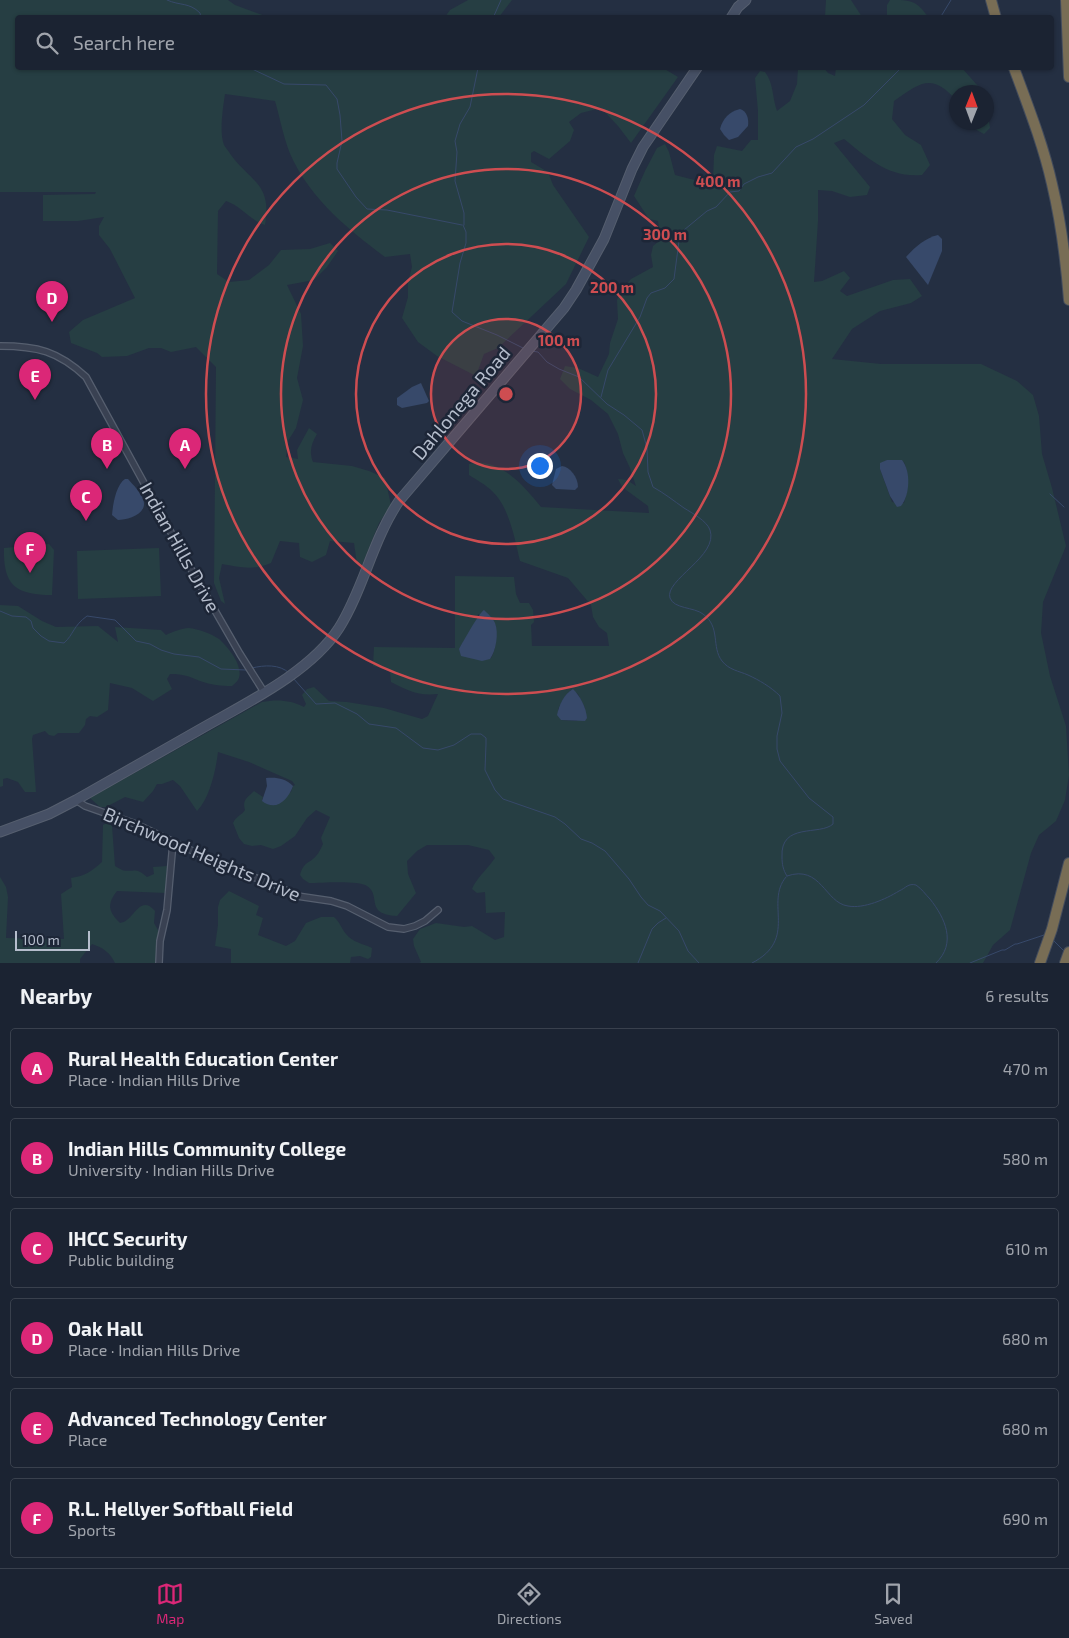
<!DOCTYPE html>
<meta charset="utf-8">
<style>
body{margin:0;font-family:"Exo 2",sans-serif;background:#282f3e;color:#f1f3f6}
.compass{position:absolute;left:949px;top:85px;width:45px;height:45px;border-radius:50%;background:#1b2332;box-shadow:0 1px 4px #0004;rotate:1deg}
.scale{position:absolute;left:15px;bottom:12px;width:75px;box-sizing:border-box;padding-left:5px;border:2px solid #b5bdcc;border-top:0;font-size:14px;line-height:18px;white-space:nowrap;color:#b5bdcc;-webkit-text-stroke:4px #1d2637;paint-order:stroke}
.you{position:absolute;left:539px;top:465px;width:18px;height:18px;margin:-12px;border:4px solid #fff;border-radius:50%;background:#1a73e8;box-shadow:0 0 0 8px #1a73e833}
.badge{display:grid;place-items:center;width:32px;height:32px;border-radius:50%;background:#db2777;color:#fff;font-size:16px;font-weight:700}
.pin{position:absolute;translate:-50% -41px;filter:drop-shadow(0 1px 2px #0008)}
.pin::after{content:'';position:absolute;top:26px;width:18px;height:15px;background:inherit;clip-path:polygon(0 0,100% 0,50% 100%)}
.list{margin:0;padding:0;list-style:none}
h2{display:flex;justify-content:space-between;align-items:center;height:65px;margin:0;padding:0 20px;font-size:21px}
h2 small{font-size:16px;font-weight:400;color:#a0a4ac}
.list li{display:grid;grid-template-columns:32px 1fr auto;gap:15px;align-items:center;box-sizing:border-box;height:80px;margin:0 10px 10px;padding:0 10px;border:1px solid #39404d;border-radius:5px}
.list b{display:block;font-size:19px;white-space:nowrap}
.list p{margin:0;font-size:16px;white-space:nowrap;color:#a0a4ac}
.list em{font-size:16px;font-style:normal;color:#a0a4ac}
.icon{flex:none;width:28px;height:28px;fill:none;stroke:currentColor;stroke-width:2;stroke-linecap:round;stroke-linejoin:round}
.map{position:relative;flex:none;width:1069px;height:963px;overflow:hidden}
.search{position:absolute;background:#1b2332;box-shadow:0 1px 4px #0004;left:15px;right:15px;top:15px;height:55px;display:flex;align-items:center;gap:12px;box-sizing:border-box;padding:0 18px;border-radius:5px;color:#a0a4ac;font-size:19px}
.sheet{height:605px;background:#1b2332}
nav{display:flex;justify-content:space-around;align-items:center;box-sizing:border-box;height:70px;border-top:1px solid #39404d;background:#1b2332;font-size:14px;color:#a0a4ac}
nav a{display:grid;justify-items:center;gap:2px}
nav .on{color:#db2777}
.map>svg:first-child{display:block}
.green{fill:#263e43;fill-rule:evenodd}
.water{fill:#37496a}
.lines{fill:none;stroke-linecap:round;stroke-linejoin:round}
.stream{stroke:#37496a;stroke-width:1}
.street-casing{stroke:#565f6f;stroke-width:8}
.secondary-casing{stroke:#565f6f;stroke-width:11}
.highway-casing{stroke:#434c5c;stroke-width:12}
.street{stroke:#394152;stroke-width:5.5}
.secondary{stroke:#465065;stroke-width:9}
.highway{stroke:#786d55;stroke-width:10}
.ring{fill:none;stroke:#ce4d51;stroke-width:2.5}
.labels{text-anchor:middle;stroke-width:5;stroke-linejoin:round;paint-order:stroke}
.street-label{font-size:19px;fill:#b5bdcc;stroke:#1d2637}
.centre{fill:#ce4d51;stroke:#1d2637;stroke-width:2.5}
.ring-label{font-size:15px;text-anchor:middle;font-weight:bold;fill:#ce4d51;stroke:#1d2637;stroke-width:5;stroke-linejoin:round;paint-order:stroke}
</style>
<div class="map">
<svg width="1069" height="963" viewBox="0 0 1069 963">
<rect width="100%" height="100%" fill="#242f42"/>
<g class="green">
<path d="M0,0h228l7,5 33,12 -250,1v50h645l15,9 -47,66 -13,-17 -17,-18 -20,5 -12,9 5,8 -4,11 -21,18 -15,-8 -3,2v9l17,10 5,13 36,52 -23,47 -68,64 -14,6 -8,22 -39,-20 -19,-14 -16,-24 6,-21v-15l4,-15 -2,-13 -25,3c-36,-27 -72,-56 -92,-97 -8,-15 -13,-42 -18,-59l-50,-7c-2,14 -6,38 -1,51 2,3 5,7 7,10 21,28 41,29 34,70 -15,-5 -24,-19 -39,-24l-8,10 -1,63 12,8 20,-2 20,-15 12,-15 29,-1 20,-6 8,8 -11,16 -13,13 -27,5 14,29 2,32 -6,32 6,22 -7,28 -8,13 -2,16 12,2 -1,-9 12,-22 8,6c-6,10 -8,18 -4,28l39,4 17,5 16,7 6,27 -12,18 -17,42 -5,-1 -3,-21 -24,-2 -4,14 -14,7 -12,-5 -1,-14 -19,-2 -9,22c-19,8 -30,4 -49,1l-3,14 6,26 -4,-3 -7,-18 2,-216 -20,-20 -25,5 -10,-4h-12l-22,8 -25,1 -5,-4 -26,-10 -2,-11 14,-12 52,-22 -25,-49 -11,-14v-9l5,-9 -26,4h-35v-26l52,-1 1,-2h-96z"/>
<polygon points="468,0 512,0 499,17 445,17 450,10"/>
<polygon points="826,0 851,0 862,17 825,17"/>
<path d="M890,0c21,0 26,0 38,17h-41v-12z"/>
<path d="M798,68h26l4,5 7,3 1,-8h126l15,17 3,7h-24v8c-24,-27 -35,-18 -62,1l-2,18 13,16 16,10 9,20 -8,10c-34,3 -54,-17 -78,-36l-10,4 36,44 -3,8 -17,2 -18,-6 -14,-1v31l-4,61 8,-1 22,-10 6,7 -10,13 7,5 46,-16 17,-1 12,17 -11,7 -31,8 -28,18 -20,30 49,5h100l36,17 16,14 6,21 3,38 10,34 14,58 -23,56 -2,31 9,43 16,50 3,49 -4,25 -9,21 -17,14 -8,18 -21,77 -17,15 -10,18h-564l2,-1 -7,-16 -1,-7 7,-10 16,-6 28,4 8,-1 23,14 9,-3 1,-25 -19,1 -1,-21 -8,1 -5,-4c3,-9 17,-22 23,-31l-6,-8 -21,-5h-41l-10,6 -10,10 1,13 8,19 -19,23c-33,-2 -15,-20 -30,-30 -8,-6 -46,-3 -58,-3l-6,-4 -3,-4c4,-14 9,-11 16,-19 3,-3 5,-8 7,-12l-2,-6 9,-21 -14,-7 -9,8 -12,18 -14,10 -8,3 -12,-4 -9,1 -8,-2 -5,-6 -6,-15c3,-7 9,-8 12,-13 -3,-10 2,-12 9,-19l9,6 -1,4 29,-9 2,-6 2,-1 -3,-4 -43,-19 -31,-10c-2,17 -8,46 -21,59l-17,-25 -7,-6 -11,4h-5l-4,7 -10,11 -18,-5 -19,10h-6l-10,-9 172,-96c14,-3 30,-2 42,5l2,-3 -4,-9 5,-6 7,-2 15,14 18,1 37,6 38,11 6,-3 10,-22c-21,2 -29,-3 -47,-12l-1,-10 -5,-3 -12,-3 1,-19 81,1v-72l59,1 2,17 4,9h9l4,7 1,12 -3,3 1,21h77l-2,-13 -8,-6 -6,-10 -2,-12 -23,-27 -48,-17c-5,-21 -11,-55 -28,-70 -6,-6 -15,-11 -23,-16v-11c30,-8 55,22 72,43l108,6 -1,-7 -26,-19 -4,-8 9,1 9,6 -6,-18 -7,-15 -5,-19 -10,-20 -17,-14 -21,-11 -10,-10 5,-13 13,2 20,9 11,-23 1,-11 8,-24 -1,-19 4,-10 10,-11 22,-12 -2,-12 2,-9 6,-5 1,-7 -2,-13 -9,-2 -15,-23 11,-25 12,-23 8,-4 4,8 6,23 31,8 7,-2 1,-26 3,-9 25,5 9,-11h7v-29l-3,-33 5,-7 5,1c9,12 7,25 12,39l13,-10 7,-17zM887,460l17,2c6,14 4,27 0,41l-12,-1 -12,-33zM478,614l17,10c1,11 2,24 -4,34 -15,5 -20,-1 -32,-9l18,-29zM571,690l7,4 7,14 -8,13 -16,-1 -3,-11 8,-14z"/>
<polygon points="987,108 990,128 984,134 975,129 972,123 986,122"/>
<path d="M49,544l5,6 -2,45c-37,0 -49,-10 -48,-47z"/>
<polygon points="159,548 161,596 78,599 77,551"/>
<path d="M0,605l18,1 24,15 14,6 42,-1 20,16 -3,-15 46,3 5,5c6,-3 16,-7 23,-7 9,1 23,6 30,11 9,8 26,28 19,41 -1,2 -4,4 -6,6 -11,0 -21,-1 -32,-5 -13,-5 -15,-7 -30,-7l-3,5 5,10 -19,12 -21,-13 -22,-5 -2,27 -11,7 -7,-1 -4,3 -1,6 -6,8h-21l-4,3 -5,-1 -4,-4 -12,4 -1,4 4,53h-11l-7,-10 -11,-4 -4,1v7l-3,1z"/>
<path d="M107,823l5,3 3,40c2,1 5,3 7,4 11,3 13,-4 25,7l7,-3 -1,-7 14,-1 -1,27 -49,-2c-10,13 -9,20 3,32 14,-1 19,-30 35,-12l-1,12 5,9 -3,31h-41c-5,-11 -12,-15 -23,-19l-12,15v4h-80v-86l6,10 2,10 -2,41 58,1 -3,-45 11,-7 -1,-9c14,-2 21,-7 31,-16l1,-37z"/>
<path d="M229,891l30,15 -3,9 7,3 -5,17 28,11 9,-5 11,-18 15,-6h13c6,5 7,11 12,17 6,8 18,10 26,14l-1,9 -3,2 -8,-3 -9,1 -1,6h-119v-14l-16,-3 3,-21v-18l2,-7z"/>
</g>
<g class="water">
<path d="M740,109c7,2 9,10 8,17l-10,11 -9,3 -5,-5 -4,-6c3,-11 9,-17 20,-20z"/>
<path d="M938,235l4,4v12l-14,34 -22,-28c9,-10 19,-19 32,-22z"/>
<polygon points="421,383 429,401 427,403 402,408 397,405 397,398 412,387"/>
<path d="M887,460h15c9,11 8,35 -1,46l-4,1 -7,-11 -10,-27v-6z"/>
<path d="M562,466c8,1 16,11 16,21l-3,3 -19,-1 -4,-4 4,-16z"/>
<path d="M125,479h3c5,6 13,13 15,20 6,15 -16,21 -25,21l-6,-5c1,-11 4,-30 13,-36z"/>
<path d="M484,610c4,4 9,8 11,13 4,10 1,28 -5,36l-8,2 -21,-5 -2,-7c4,-7 20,-36 25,-39z"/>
<path d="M573,689c7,7 13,18 14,29l-2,3 -24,-1 -4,-5c2,-10 7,-21 16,-26z"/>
<path d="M266,778c10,-1 19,0 27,8 -5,14 -17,26 -31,15l5,-15z"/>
</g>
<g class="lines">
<g class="stream">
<path d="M167,0c13,6 22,2 33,13l1,5"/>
<polyline points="493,18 501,0"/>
<polyline points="940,18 951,0"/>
<polyline points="250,68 284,84 326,85 337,99 340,115 342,141 337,163 337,169 356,197 367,209 387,210 462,225"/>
<polyline points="463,225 466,232 466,243 460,263 452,312 462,321 497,335 525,349"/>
<polyline points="464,225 464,213 455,181 457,152 455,141 460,124 470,107 478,68"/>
<path d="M531,351l7,1 9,10 12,7 20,8 28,27 17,11 18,15 5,18 1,24 5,15c11,6 21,14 31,21 8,5 23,13 26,22 9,26 -46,50 -40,68 4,11 24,9 33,16 18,13 8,33 19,47 7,9 17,10 26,14 11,5 23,12 32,21l2,17 -5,23v13l3,12 29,37 24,19v7c-13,12 -53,-2 -51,33 0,7 1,13 5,19"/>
<polyline points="601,397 608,370 640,317 647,298 651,293 665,288 674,279 679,241 684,230 707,211 716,207 730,192 739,191 744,184 758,177 772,173 796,147 813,139 864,105 901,68"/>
<polyline points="1050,494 1064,507"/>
<path d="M0,611l12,5 14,1 5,4 2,7 8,8 8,5 15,2c10,-9 9,-17 23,-27l28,4 21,21 14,3 11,6 13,4 25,3 22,12 25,1"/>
<path d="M252,668c12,-3 28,-4 37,5"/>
<polyline points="293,678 316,704 335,703 357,714 369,724 396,728 423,748 438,750 454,745 471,734 481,734 486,738 486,744 485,770 495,790 503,799 555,817 565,824 581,839 592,843 605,851 629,879 641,897 648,905 660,911 679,931 688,951 699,963"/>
<path d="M787,876c34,-12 38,27 61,30 16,3 38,-7 51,-15 7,-3 9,-8 17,-6 6,4 9,9 14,14 15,19 27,44 6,64"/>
<polyline points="1054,941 1065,952"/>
<polyline points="638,963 652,929 658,923 666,918"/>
<path d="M752,963c47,-24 12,-60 34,-86"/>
<polyline points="970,963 1002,950 1005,950 1015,944 1017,944 1044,935"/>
</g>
<defs>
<g id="street">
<path d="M0,346c37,0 58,5 86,31l105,192 49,85 24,38"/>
<polyline points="76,800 85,806 136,824 235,871 274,884 297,896 331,901 347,906 388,927 404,929 415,926 425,921 438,910"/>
<polyline points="159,963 160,941 167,910 173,842"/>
</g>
<g id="secondary">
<polyline points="731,18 738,7 746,0"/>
<path d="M0,832l49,-18 27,-14c41,-23 82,-47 123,-70 45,-26 111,-57 140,-102 25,-40 33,-87 60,-127l165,-193 12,-18 28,-51 28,-70 11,-22 54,-79"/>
</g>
<g id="highway">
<polyline points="991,0 996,18"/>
<polyline points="1066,0 1069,77"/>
<path d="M1014,68c14,38 29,76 38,116 9,38 14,77 17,116"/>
<polyline points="1040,963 1052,929 1069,863"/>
<polyline points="1065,963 1069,952"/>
</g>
</defs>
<use href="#street" class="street-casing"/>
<use href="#secondary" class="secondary-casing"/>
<use href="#highway" class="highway-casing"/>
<use href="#street" class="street"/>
<use href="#secondary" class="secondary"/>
<use href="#highway" class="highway"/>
</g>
<circle cx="506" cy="394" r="75" fill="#ce4d51" fill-opacity=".12"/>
<g class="ring">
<circle cx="506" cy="394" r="75"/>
<circle cx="506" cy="394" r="150"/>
<circle cx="506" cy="394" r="225"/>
<circle cx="506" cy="394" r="300"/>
</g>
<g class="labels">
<g class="street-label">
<text transform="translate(461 403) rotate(-50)" y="7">Dahlonega Road</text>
<text transform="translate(180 547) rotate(61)" y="7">Indian Hills Drive</text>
<text transform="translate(202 854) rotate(23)" y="7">Birchwood Heights Drive</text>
</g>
</g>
<circle cx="506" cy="394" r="8" class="centre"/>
<g class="ring-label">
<text x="718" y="187">400 m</text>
<text x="665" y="240">300 m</text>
<text x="612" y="293">200 m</text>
<text x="559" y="346">100 m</text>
</g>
</svg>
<svg class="compass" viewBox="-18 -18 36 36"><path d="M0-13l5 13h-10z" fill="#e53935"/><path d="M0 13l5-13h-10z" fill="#a0a4ac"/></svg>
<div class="scale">100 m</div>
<div class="you"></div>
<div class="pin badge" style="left:185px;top:469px">A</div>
<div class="pin badge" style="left:107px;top:469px">B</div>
<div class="pin badge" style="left:86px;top:521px">C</div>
<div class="pin badge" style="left:52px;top:322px">D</div>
<div class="pin badge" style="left:35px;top:400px">E</div>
<div class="pin badge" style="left:30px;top:573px">F</div>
<div class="search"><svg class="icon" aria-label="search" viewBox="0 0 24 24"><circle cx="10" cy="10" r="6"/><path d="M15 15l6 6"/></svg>Search here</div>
</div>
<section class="sheet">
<h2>Nearby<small>6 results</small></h2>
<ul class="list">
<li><span class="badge">A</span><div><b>Rural Health Education Center</b><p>Place · Indian Hills Drive</p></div><em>470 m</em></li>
<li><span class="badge">B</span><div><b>Indian Hills Community College</b><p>University · Indian Hills Drive</p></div><em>580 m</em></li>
<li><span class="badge">C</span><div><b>IHCC Security</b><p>Public building</p></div><em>610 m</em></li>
<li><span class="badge">D</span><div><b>Oak Hall</b><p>Place · Indian Hills Drive</p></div><em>680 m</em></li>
<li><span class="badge">E</span><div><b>Advanced Technology Center</b><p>Place</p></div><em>680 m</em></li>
<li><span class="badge">F</span><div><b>R.L. Hellyer Softball Field</b><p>Sports</p></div><em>690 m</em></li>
</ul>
</section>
<nav>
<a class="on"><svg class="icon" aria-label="map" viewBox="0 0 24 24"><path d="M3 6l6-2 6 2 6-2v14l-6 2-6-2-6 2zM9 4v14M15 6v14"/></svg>Map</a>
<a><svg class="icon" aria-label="directions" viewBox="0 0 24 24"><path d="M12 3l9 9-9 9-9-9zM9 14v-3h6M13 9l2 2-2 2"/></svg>Directions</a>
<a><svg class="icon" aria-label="saved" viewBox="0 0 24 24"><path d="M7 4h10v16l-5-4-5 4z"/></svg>Saved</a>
</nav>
